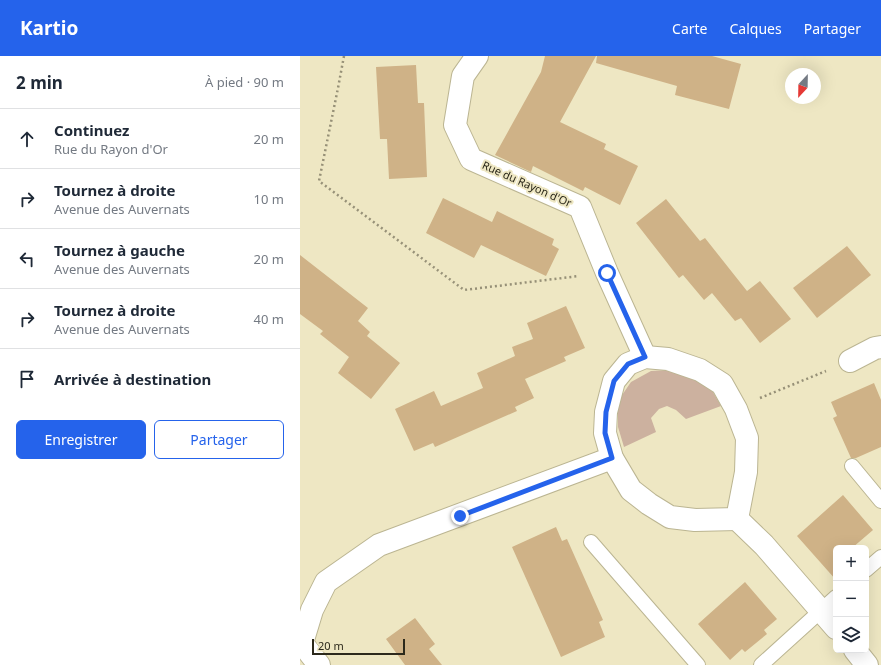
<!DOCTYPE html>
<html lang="fr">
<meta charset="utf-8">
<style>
body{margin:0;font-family:"Noto Sans",sans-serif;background:#f6f6f7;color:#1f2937}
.controls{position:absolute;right:12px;bottom:12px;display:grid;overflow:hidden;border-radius:6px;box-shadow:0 4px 16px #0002}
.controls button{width:36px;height:36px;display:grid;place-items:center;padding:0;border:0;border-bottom:1px solid #e0e1e3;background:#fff;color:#1f2937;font:20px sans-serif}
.compass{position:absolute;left:485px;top:12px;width:36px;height:36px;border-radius:50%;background:#fff;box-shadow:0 4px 16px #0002;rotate:202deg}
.scale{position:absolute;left:12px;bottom:10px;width:93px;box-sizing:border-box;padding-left:4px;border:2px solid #2c291b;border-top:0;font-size:11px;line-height:14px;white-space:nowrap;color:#2c291b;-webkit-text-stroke:3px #eee7c3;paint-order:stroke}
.stop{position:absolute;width:12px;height:12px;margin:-9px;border:3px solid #2563eb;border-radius:50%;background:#fff}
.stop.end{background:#2563eb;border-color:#fff;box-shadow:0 1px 4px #0008}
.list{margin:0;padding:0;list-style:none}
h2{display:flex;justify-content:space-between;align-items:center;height:52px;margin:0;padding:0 16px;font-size:17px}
h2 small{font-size:13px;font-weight:400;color:#747a83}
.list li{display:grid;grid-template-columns:26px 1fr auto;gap:12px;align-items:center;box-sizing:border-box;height:60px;padding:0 16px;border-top:1px solid #e0e1e3}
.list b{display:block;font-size:15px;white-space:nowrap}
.list p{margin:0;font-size:13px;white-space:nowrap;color:#747a83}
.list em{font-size:13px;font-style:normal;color:#747a83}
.actions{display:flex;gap:8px;padding:12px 16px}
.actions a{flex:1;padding:9px 0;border:1px solid #2563eb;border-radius:6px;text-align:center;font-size:14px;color:#2563eb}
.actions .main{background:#2563eb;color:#fff}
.icon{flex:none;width:22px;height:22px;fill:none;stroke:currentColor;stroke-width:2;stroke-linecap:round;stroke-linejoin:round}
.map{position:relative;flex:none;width:581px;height:609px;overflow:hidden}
header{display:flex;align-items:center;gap:24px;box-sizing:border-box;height:56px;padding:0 20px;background:#2563eb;color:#fff}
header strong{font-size:19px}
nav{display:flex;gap:22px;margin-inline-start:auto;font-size:14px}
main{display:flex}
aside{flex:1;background:#fff}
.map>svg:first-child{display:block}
.green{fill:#ccb19f}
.building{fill:#cfb287}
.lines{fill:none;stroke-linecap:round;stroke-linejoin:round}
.service-casing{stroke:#bbb592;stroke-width:16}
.minor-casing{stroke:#bbb592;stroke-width:24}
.path{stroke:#969077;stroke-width:2.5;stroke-dasharray:2 3;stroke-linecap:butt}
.service{stroke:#fff;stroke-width:14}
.minor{stroke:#fff;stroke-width:22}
.route{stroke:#2563eb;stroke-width:5}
.labels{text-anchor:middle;stroke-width:4;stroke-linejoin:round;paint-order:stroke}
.street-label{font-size:11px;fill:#2c291b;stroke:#eee7c3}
</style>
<header>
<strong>Kartio</strong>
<nav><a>Carte</a><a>Calques</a><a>Partager</a></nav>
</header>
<main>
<aside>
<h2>2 min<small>À pied · 90 m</small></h2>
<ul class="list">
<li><svg class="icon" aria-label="ahead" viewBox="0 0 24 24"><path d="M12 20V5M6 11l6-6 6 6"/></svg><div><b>Continuez</b><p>Rue du Rayon d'Or</p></div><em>20 m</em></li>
<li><svg class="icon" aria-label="right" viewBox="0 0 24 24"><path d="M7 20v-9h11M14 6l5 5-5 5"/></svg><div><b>Tournez à droite</b><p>Avenue des Auvernats</p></div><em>10 m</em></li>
<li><svg class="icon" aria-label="left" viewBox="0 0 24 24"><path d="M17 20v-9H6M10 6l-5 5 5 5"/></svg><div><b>Tournez à gauche</b><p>Avenue des Auvernats</p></div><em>20 m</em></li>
<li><svg class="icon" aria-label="right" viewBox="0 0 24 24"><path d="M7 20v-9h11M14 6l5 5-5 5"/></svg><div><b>Tournez à droite</b><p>Avenue des Auvernats</p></div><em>40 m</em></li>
<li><svg class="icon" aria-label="arrive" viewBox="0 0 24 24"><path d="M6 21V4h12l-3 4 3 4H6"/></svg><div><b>Arrivée à destination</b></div></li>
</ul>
<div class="actions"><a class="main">Enregistrer</a><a>Partager</a></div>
</aside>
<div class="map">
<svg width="581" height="609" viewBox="0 0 581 609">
<rect width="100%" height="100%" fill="#eee7c3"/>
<polygon class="green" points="369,314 389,320 410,331 421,350 386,363 376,354 367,350 359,353 351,362 356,376 324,391 318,371 318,345 331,326 351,315"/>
<g class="building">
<polygon points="245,0 296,0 260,66 306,88 304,93 338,110 320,149 285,131 283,135 233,110 231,116 195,99 241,16"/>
<polygon points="297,0 412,0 441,8 429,53 375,39 377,30 296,7"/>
<polygon points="116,9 118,47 124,47 127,121 89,123 87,83 80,83 76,11"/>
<polygon points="143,142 192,166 197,155 254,183 252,189 259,193 246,220 181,189 174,202 126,177"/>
<polygon points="366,143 400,185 405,182 447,235 460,225 491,263 460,287 441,262 435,265 412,237 404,244 383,219 379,222 336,167"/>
<polygon points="547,190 571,219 517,262 493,232"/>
<polygon points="0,199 68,252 58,265 70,276 67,280 100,307 71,343 38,317 49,301 20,278 23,275 0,258"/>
<polygon points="266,250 285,292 264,301 266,305 225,323 234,342 215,351 217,355 135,391 133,387 114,395 95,353 134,335 141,350 183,332 177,317 215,300 212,291 233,283 227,267"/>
<polygon points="574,327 581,344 581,391 556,402 551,402 533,362 537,360 531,346"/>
<polygon points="543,439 573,474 552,492 536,492 536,524 497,480"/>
<polygon points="256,471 262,485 267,483 303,564 299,566 305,581 261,601 212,491"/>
<polygon points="445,526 477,563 464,574 467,578 445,596 442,593 430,604 398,568"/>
<polygon points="115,562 135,588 129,593 142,609 105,609 86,583"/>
</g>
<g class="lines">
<defs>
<g id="service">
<polyline points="552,410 581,445"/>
<polyline points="291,486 398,609"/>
<polyline points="566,514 581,501"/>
<polyline points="461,609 536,541"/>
</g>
<g id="minor">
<polyline points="177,0 163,20 155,69 171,103 280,151 307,217 345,301"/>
<polygon points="345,301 368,303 400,314 422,328 436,353 447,382 446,416 437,463 395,464 370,461 349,448 331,434 312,402 305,377 306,356 314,325 328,308"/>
<polyline points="550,305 575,292 581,291"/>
<polyline points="437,463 464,489 536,572"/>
<polyline points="555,594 567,609"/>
<polyline points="19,609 2,587 12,554 26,526 79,489 312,402"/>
</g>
</defs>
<use href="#service" class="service-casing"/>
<use href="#minor" class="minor-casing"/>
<g class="path">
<polyline points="44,0 38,32 19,125 164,234 279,220"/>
<polyline points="460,342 526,315"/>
</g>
<use href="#service" class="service"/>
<use href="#minor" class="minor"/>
</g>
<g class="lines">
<polyline class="route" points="160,460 312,402 305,377 306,356 314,325 328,308 345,301 307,217"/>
</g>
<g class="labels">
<g class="street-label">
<text transform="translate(227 128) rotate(24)" y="4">Rue du Rayon d'Or</text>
</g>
</g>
</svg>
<div class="controls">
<button>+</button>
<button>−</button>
<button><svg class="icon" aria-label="layers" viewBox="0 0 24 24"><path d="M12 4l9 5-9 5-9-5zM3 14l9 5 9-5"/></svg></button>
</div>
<svg class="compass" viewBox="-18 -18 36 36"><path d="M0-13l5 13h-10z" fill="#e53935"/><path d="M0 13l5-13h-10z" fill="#747a83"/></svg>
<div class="scale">20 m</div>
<div class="stop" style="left:307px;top:217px"></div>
<div class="stop end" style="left:160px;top:460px"></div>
</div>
</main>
